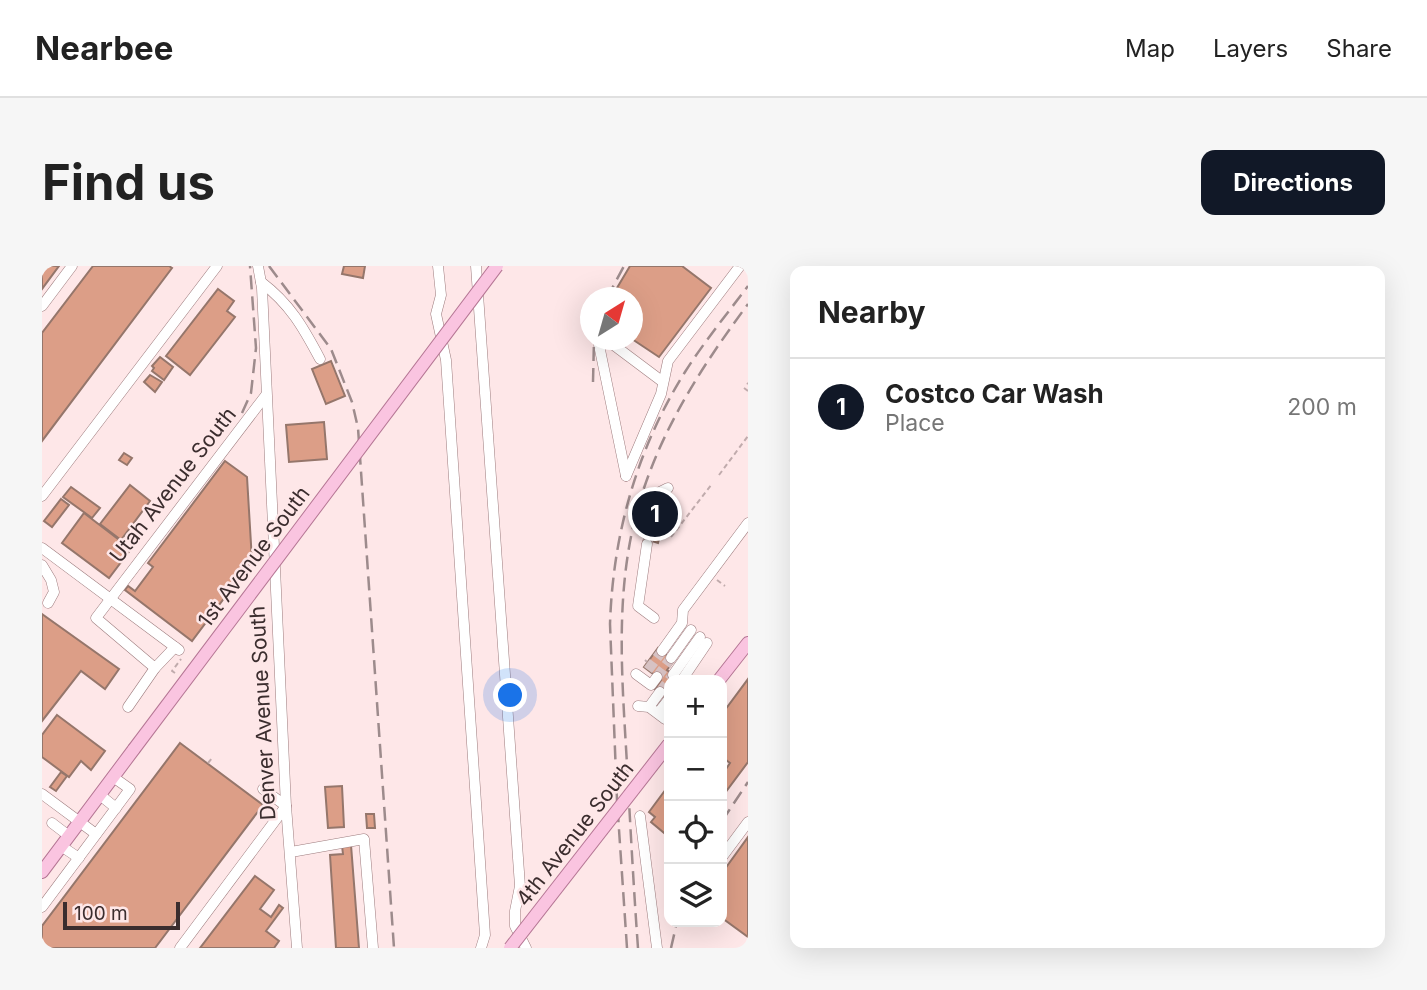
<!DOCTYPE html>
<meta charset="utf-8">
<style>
body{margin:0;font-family:Inter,sans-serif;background:#f6f6f6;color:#222}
.controls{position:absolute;right:21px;bottom:21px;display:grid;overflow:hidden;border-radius:14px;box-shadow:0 7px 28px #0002}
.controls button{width:63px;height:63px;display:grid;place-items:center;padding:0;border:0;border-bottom:2px solid #e0e0e0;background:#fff;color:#222;font:35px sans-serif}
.compass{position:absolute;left:538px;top:21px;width:63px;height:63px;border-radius:50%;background:#fff;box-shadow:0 7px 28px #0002;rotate:37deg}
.scale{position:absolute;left:21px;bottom:18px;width:117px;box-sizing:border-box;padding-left:7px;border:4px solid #3b2d2e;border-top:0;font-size:19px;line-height:24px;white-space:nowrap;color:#3b2d2e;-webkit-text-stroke:5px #fee7e8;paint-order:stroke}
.you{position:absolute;left:469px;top:430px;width:24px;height:24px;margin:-18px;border:5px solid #fff;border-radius:50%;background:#1a73e8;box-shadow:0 0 0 10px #1a73e833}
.badge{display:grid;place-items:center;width:46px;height:46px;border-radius:50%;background:#111827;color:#fff;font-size:23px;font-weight:700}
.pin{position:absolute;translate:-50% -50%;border:4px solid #fff;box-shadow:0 2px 7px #0006}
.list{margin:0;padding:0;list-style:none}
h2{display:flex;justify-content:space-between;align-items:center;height:91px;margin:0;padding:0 28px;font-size:30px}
h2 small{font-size:23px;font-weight:400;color:#767676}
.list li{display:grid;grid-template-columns:46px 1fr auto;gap:21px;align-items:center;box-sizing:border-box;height:98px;padding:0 28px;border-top:2px solid #e0e0e0}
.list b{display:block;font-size:26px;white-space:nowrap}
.list p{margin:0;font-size:23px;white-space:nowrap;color:#767676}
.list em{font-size:23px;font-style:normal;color:#767676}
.icon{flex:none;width:38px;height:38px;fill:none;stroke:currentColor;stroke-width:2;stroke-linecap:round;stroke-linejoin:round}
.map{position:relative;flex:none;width:706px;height:682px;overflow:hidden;border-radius:14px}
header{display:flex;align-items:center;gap:42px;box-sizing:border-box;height:98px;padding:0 35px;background:#fff;border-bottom:2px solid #e0e0e0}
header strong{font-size:33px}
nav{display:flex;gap:38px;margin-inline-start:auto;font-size:24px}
.intro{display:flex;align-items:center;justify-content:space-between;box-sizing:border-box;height:168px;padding:0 42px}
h1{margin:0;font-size:49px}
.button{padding:18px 32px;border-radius:14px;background:#111827;color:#fff;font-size:24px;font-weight:700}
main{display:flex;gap:42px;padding:0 42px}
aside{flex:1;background:#fff;border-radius:14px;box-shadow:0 7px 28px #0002}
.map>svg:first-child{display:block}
.building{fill:#dc9e87;stroke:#95766b;stroke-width:2}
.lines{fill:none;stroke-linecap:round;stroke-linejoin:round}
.minor-tunnel{stroke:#d7c2c3;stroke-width:10;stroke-dasharray:10 5;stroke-linecap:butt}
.minor-casing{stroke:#9d7c7e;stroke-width:11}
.major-casing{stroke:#b57694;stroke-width:14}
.path{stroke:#c0abac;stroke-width:2;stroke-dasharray:5 3.5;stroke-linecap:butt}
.minor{stroke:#fff;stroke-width:10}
.major{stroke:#fac4e0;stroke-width:12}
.rail{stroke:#9d8b8c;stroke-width:2.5;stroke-dasharray:14 7;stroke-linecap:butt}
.major-bridge-casing{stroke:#b57694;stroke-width:14;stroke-linecap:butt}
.major-bridge{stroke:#fac4e0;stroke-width:12}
.labels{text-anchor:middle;stroke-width:5;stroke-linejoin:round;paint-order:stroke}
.street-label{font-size:21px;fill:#3b2d2e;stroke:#fee7e8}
</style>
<header>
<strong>Nearbee</strong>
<nav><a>Map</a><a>Layers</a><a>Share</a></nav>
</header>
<div class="intro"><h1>Find us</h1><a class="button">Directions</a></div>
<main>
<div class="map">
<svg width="706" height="682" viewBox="0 0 706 682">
<rect width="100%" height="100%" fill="#fee7e8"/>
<g class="building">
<polygon points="0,0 17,0 0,23"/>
<polygon points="51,0 127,0 130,2 0,175 0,67"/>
<polygon points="302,0 323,0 321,12 300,8"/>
<polygon points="588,0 640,0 669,22 617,91 590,73 590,32 569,32"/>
<polygon points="176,23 192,35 185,45 193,51 148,109 124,90"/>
<polygon points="118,91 131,101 122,114 110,105 112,102 110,100"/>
<polygon points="289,95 303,130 284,138 270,103"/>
<polygon points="108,109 120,116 113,126 102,116"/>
<polygon points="282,156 285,193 247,196 244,159"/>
<polygon points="82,187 90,192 85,199 77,194"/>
<polygon points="183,195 205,211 210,295 150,375 83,324 86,320 93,325 111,301 106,297"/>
<polygon points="88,219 108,235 79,274 58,258"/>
<polygon points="29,221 58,242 50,252 21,231"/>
<polygon points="19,233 27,239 10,261 2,255"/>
<polygon points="613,233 620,235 613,262 619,264 616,277 610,275 609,278 601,277"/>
<polygon points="42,247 89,283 67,312 20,277"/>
<polygon points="0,348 77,403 63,423 39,405 0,455"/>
<polygon points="616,382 632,395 625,404 638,414 627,414 627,433 613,423 619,414 602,401"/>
<polygon points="706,413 706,496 680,531 680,509 688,497 680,491 680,448"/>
<polygon points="15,449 63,485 49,504 39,495 27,511 0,491 0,469"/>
<polygon points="138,477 221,539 113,682 0,682 0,660"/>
<polygon points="19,506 25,510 14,525 8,521"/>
<polygon points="627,519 627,571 609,556 613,551 607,546"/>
<polygon points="300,520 302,561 286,562 283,521"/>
<polygon points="324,548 332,548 333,562 325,562"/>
<polygon points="706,571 706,671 680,652 680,607"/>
<polygon points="309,579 317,682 294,682 288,589 301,588 300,580"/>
<polygon points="213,610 232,624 218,643 229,651 237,639 241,642 224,665 237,675 232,682 158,682"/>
</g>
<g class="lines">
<g class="minor-tunnel">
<polyline points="605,278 617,234"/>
<polyline points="606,404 620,385"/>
<polyline points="615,411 629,392"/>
<polyline points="618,426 631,409"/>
</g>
<defs>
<g id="minor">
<polyline points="216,0 220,22 244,540 255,682"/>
<polyline points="396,0 399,29 394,48 404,94 443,669 439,682"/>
<polyline points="434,0 478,620 473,645 473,660 484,682"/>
<path d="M219,16c29,22 42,45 59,77"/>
<polyline points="0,40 30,0"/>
<polyline points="562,74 557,79 584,210"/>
<polyline points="565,74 621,116"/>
<polyline points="584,210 619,128 626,95 698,0"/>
<polyline points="0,230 175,0"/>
<polyline points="617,234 618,226 626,222"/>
<polyline points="605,278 596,340 612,352"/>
<polyline points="0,282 137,384"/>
<polyline points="0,299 9,314 12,326 6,337"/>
<polyline points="133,381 113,402 54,352 224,129"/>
<polyline points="620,385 640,357 641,344 706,257"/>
<polyline points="629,392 649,364"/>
<polyline points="594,408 609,419 615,411"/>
<polyline points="631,409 658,371"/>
<polyline points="640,414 665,377"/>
<polyline points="596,440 607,441 623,453"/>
<polyline points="86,441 113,402"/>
<polyline points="607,441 618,426"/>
<polyline points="616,447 627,433"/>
<polyline points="0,528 54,568"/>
<polyline points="58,529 74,542"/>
<polyline points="598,550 615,682"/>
<polyline points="10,557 27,570"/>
<polyline points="19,580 37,592"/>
<polyline points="249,586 322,573 331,682"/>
<polyline points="680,591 706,556"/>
<polyline points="0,641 88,523 71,511"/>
<polyline points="138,682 244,540 221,523"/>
</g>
<g id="major">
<polyline points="677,414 706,377"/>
<polyline points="0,606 92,483"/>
</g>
</defs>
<use href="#minor" class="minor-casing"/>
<use href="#major" class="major-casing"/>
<g class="path">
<polyline points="705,117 706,118"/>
<polyline points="702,122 706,125"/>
<polyline points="677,209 706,170"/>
<polyline points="629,271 670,218"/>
<polyline points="675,314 683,320"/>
<polyline points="603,394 605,396"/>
<polyline points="133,407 130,405 139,393"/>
<polyline points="166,497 171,491"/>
</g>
<use href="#minor" class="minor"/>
<use href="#major" class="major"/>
<g class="rail">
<polyline points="227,0 289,83 310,136 316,162 352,682"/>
<polyline points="565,32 582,0"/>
<polyline points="551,116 552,74"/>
<polyline points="200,147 209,127 214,82 208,0"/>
<polyline points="680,555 706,516"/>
<path d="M585,682l-10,-148 -7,-176c3,-91 27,-175 75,-252 19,-30 42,-58 63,-86"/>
<path d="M596,682c-4,-55 -7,-110 -10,-165 -5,-99 -17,-198 16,-295 23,-68 61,-126 104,-184"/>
<polyline points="629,682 635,656"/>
</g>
<defs>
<g id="major-bridge">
<polyline points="92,483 455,0"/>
<polyline points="468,682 627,478"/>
</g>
</defs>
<use href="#major-bridge" class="major-bridge-casing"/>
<use href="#major-bridge" class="major-bridge"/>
</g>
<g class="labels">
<g class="street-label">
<text transform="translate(131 219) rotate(-52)" y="7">Utah Avenue South</text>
<text transform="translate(212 291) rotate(-53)" y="7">1st Avenue South</text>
<text transform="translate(221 447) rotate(-93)" y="7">Denver Avenue South</text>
<text transform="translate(533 568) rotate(-52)" y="7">4th Avenue South</text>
</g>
</g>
</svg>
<div class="controls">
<button>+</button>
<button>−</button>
<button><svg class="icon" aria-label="locate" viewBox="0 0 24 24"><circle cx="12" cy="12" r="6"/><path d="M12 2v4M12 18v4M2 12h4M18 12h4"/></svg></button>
<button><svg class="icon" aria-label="layers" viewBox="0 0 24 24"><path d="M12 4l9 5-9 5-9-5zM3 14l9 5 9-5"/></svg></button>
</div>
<svg class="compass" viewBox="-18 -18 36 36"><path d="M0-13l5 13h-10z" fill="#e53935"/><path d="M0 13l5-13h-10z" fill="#767676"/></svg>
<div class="scale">100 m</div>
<div class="you"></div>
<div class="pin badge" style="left:613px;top:248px">1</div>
</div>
<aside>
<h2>Nearby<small></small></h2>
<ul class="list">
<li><span class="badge">1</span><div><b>Costco Car Wash</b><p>Place</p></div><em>200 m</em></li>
</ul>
</aside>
</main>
